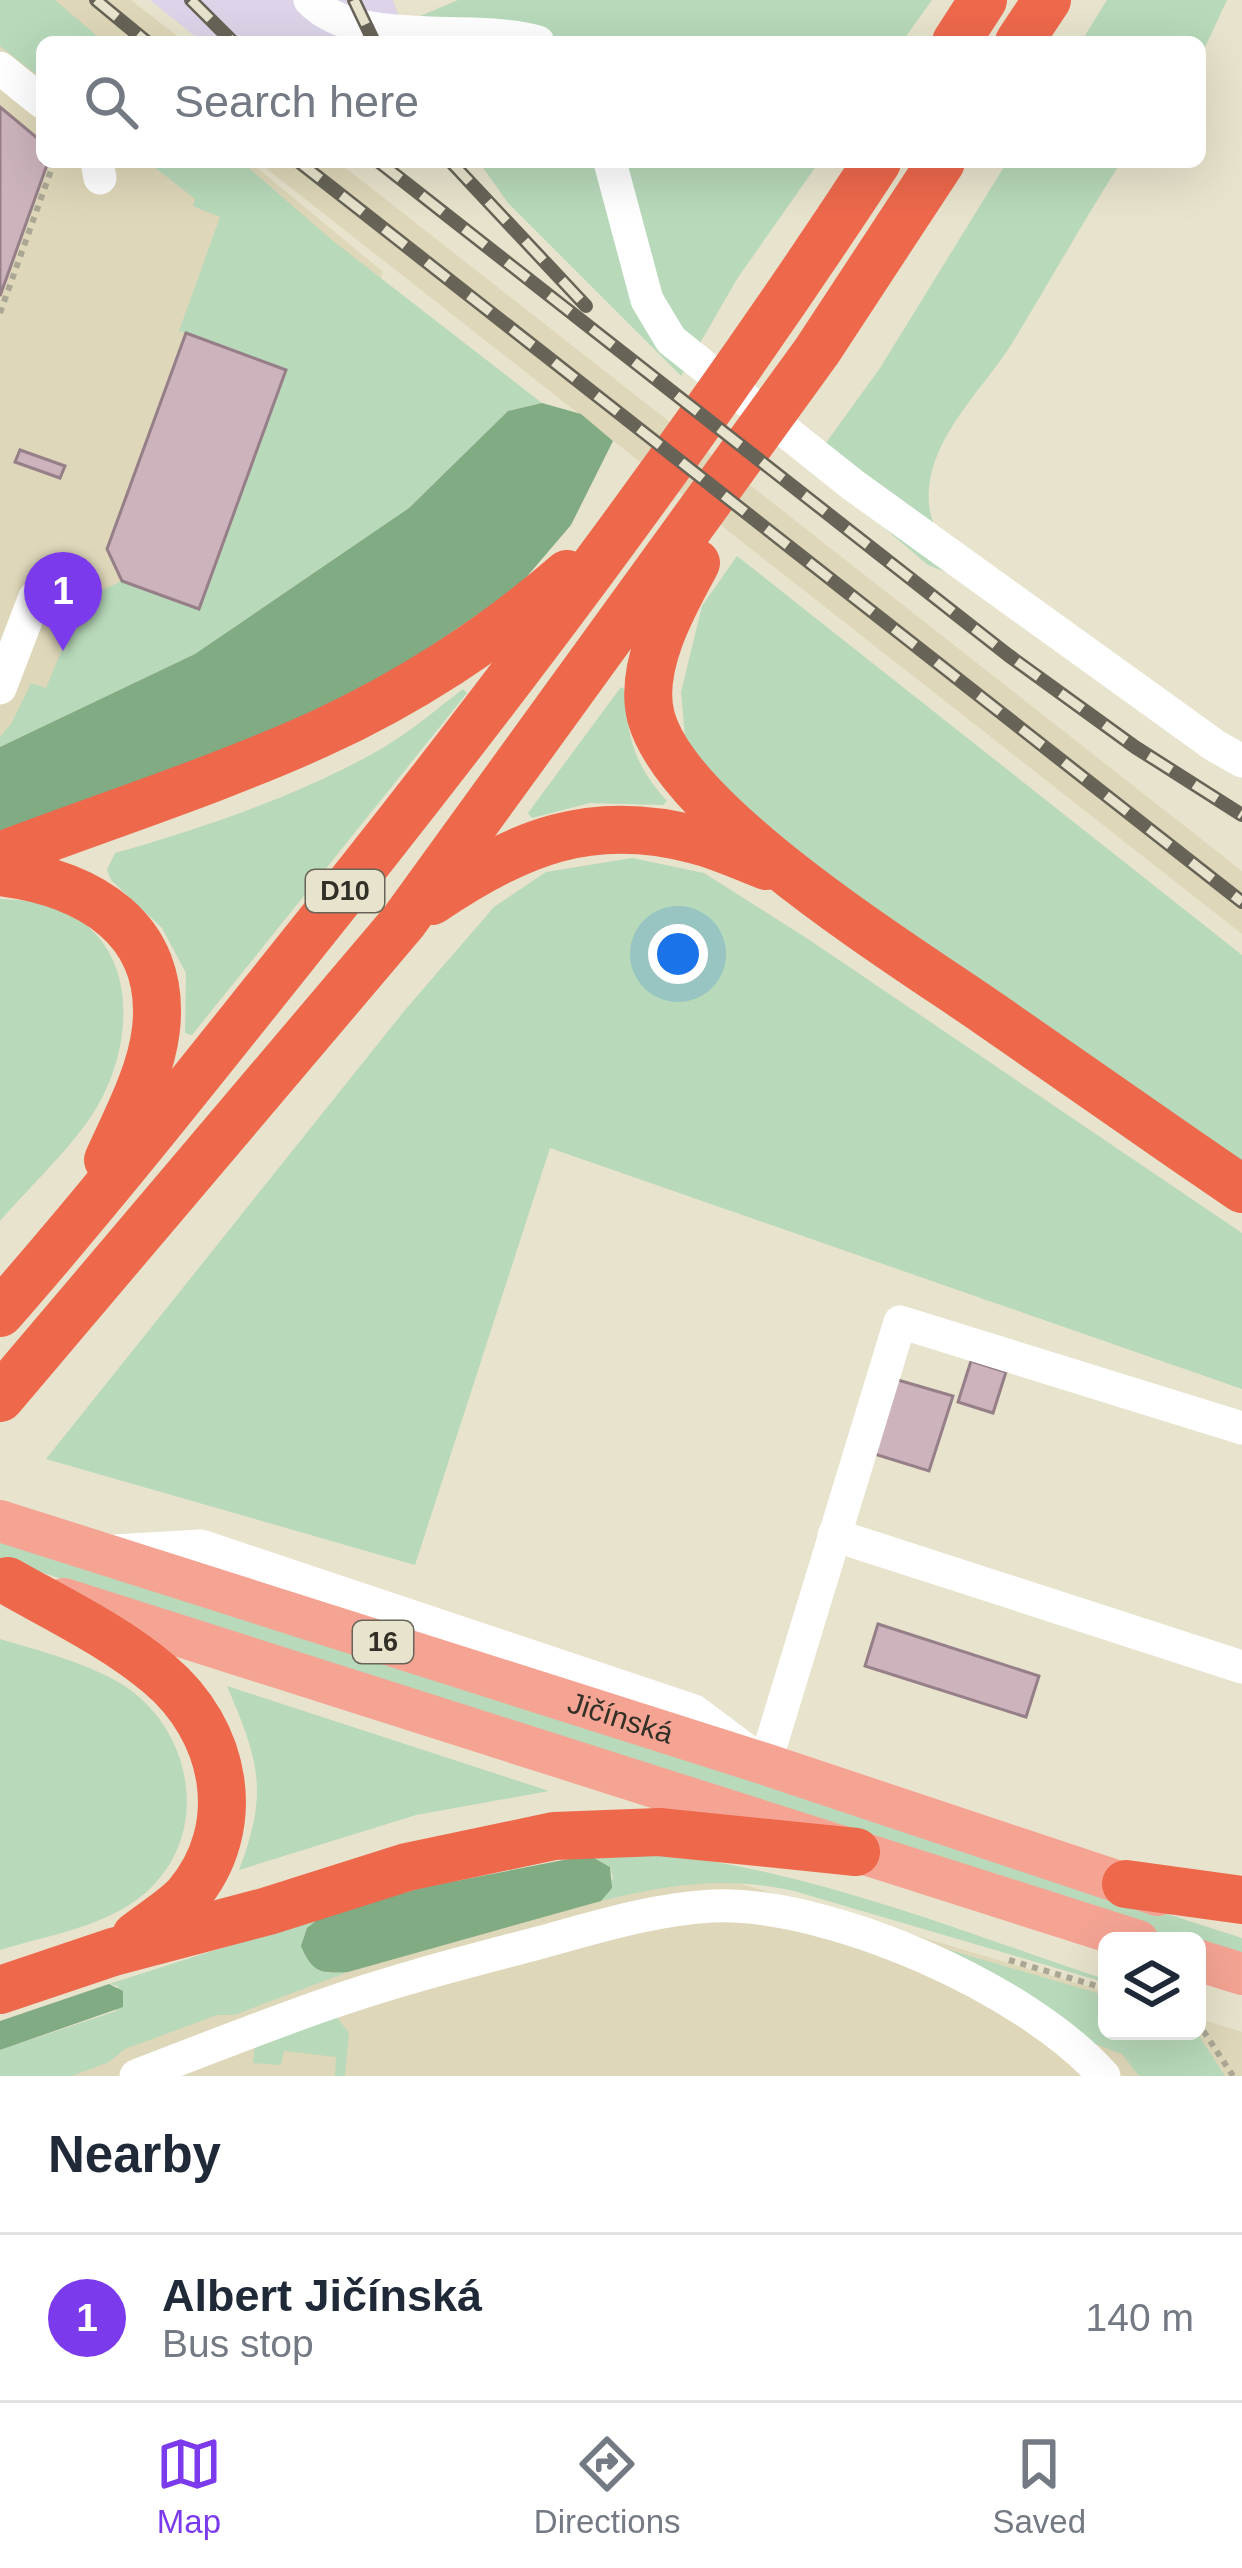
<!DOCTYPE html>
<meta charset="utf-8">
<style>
body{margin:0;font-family:Arial,sans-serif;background:#f2f2f3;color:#1f2937}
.controls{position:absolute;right:36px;bottom:36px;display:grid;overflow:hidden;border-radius:18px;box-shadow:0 12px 48px #0002}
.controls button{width:108px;height:108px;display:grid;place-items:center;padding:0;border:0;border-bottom:3px solid #e0e1e3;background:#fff;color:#1f2937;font:60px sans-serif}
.you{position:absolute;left:678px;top:954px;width:42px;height:42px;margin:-30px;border:9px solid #fff;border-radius:50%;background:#1a73e8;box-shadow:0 0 0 18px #1a73e833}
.badge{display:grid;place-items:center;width:78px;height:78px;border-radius:50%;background:#7c3aed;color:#fff;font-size:39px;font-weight:700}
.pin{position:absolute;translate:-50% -99px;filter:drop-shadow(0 3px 6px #0008)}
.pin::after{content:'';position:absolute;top:63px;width:42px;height:36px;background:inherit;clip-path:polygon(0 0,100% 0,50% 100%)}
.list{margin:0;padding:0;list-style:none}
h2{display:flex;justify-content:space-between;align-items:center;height:156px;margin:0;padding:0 48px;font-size:51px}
h2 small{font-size:39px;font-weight:400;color:#747a83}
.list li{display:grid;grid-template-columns:78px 1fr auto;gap:36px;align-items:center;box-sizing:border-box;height:168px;padding:0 48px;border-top:3px solid #e0e1e3}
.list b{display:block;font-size:45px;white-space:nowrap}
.list p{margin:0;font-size:39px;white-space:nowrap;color:#747a83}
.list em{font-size:39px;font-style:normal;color:#747a83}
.icon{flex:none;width:66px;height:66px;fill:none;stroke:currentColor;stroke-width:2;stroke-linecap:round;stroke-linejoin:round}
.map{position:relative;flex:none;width:1242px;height:2076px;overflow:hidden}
.search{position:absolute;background:#fff;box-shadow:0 12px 48px #0002;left:36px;right:36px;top:36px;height:132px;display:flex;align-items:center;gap:30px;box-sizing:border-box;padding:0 42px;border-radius:18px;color:#747a83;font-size:45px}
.sheet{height:324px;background:#fff}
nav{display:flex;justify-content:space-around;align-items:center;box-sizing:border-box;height:168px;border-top:3px solid #e0e1e3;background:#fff;font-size:33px;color:#747a83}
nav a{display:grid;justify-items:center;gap:6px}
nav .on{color:#7c3aed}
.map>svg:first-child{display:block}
.built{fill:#ded7b9}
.industrial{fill:#ddd4e9}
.green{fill:#b8d9ba}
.forest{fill:#81ab83}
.building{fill:#ccb3bc;stroke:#967f88;stroke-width:3}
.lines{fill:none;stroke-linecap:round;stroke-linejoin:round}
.path{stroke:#aba795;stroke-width:6;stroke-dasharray:6 6;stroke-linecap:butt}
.minor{stroke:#fff;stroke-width:33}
.major{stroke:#f5a494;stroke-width:42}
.highway{stroke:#ee684c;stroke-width:48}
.rail-casing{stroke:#676457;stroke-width:14}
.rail{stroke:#e8e3cc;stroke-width:9;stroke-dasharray:27;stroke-linecap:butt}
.labels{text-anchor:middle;stroke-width:9;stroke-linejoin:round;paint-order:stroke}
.shield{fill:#e8e3cc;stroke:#686558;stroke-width:3}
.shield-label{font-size:27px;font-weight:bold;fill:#312f26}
.street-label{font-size:30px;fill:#312f26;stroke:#e8e3cc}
</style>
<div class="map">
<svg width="1242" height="2076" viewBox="0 0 1242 2076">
<rect width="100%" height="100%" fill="#e8e3cc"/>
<g class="built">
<polygon points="0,0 131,0 185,42 42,42 42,162 250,162 383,272 229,703 0,794"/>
<polygon points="258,162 338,162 1242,871 1242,934"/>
<polygon points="690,1869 1107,1992 1107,2031 1197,2031 1197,2018 1242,2032 1242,2076 0,2076"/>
</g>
<polygon class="industrial" points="150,0 393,0 400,20 434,42 202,42"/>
<g class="green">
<polygon points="0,0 55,0 104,42 42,42 42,79 0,46"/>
<polygon points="458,0 932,0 902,42 412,42 404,23"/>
<polygon points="1107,0 1227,0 1200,58 1200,42 1081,42"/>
<polygon points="148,162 242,162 333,241 542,403 508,411 409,508 195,654 0,747 0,737 11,724 31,683 46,688 83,599 122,581 198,608 286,370 179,331 220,217 193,206 195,199"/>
<polygon points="479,162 819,162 737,279 681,376 508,203"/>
<path d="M1007,162h114c-38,60 -73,122 -110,183 -28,44 -77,88 -82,143 -4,36 19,63 36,92l-37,-15 -118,-100 70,-97z"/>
<polygon points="737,556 1242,955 1242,1182 760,827 686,748 681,692 702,606"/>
<path d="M621,687l8,5c-7,42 10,79 38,109l-4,4 -73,-2 -58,15 -4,-5z"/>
<path d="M463,689l4,4 -275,342 -7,-2 1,-60 -24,-45 -51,-48 -4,-10 8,-17c88,-25 195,-61 274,-109 26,-16 49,-36 74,-55z"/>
<polygon points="632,858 704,873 808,939 1242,1233 1242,1389 550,1148 415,1565 46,1459 405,1010 494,907 546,872"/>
<path d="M0,899c24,1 51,3 72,16 68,40 60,132 25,192 -23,39 -67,79 -97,114z"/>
<polygon points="0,1538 1242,1938 1242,1960 1197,1941 1184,1941 0,1559"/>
<path d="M0,1639c40,12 84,23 120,44 74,45 93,153 24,211 -39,33 -96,41 -144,56z"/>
<path d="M227,1686l322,105 -133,24 -177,55c30,-78 20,-109 -12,-184z"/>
<path d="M660,1854c154,17 300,77 447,126v3l-313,-92c-71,-15 -122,-7 -193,10l12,-23 -3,-11 -20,-12z"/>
<polygon points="322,1916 327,1973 348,1972 234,2015 217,2015 125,2049 109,2062 72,2076 0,2076 0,2050 116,2011 118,1986 109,1984"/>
<polygon points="902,1936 1107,1996 1107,2031 1196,2031 1225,2076 1139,2076 1122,2054 1077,2037"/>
<polygon points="336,2016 349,2033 345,2076 335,2076 336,2057 284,2051 281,2065 253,2063 255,2041"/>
</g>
<g class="forest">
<polygon points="542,403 581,414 613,441 571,525 518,587 339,709 0,835 0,747 195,654 409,508 508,411"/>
<path d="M589,1855l21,12 2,21 -11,13 -253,71c-28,2 -36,0 -47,-26l6,-18 15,-12 103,-29z"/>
<polygon points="109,1984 123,1991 123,2007 0,2050 0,2021"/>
</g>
<g class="building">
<polygon points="0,107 42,142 42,162 48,162 0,296"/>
<polygon points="186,333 286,370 199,609 122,581 107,549"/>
<polygon points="20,450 65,466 60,478 15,462"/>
<polygon points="971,1361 1006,1372 993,1413 958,1402"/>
<polygon points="891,1378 953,1396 929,1471 868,1452"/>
<polygon points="878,1624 1039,1676 1026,1717 865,1666"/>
</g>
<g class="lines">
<g class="path">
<polyline points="0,313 54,162"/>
<polyline points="1009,1960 1107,1989"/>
<polyline points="1197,2021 1233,2076"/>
</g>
<g class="minor">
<path d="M310,0c47,50 165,23 228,42"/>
<polyline points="0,68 42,102"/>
<polyline points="97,162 100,178"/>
<polyline points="610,162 647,300 671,340 853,485 1214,745 1242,761"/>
<polyline points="0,688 35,597"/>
<polyline points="834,1535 1242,1667"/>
<polyline points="114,1551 201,1546 694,1711 765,1764 900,1322 1242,1428"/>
<path d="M136,2076c62,-24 125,-49 188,-71 70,-25 146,-44 218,-63 55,-15 113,-33 170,-36 117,-5 315,83 392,170"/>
</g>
<g class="major">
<path id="s1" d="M0,1521l765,243 393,131"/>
<polyline points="64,1599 1138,1941"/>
<polyline points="1197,1960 1242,1974"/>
</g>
<g class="highway">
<polyline points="956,42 983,0"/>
<polyline points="1019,42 1047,0"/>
<path d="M696,563c-23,42 -58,104 -45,154 27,99 252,237 337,296 85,59 169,118 254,176"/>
<path d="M0,856c105,-40 218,-76 319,-122 88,-40 175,-96 248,-160"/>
<path d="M0,872c88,11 167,56 156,157 -5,45 -30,91 -48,131"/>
<path d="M432,901c85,-58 159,-89 264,-61 24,6 47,17 70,26"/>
<path d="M0,1313c100,-114 194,-233 289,-352 207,-258 407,-522 588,-799"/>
<polyline points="0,1398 404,921 817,351 941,162"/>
<path d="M8,1581c51,29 106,55 151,93 67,56 87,152 28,222 -14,15 -35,27 -51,40"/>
<polyline points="1126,1884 1242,1900"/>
<polyline points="0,1990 113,1952 268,1911 407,1867 554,1836 659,1832 856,1852"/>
</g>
<defs>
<g id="rail">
<polyline points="96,0 147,42"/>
<polyline points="191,0 233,42"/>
<polyline points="354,0 374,42"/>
<polyline points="299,162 1242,902"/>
<polyline points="379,162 1008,655 1135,747 1242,815"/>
<polyline points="451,162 586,306"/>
</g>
</defs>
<use href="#rail" class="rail-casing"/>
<use href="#rail" class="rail"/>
</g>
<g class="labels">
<g class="shield">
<rect x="306" y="870" width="78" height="42" rx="9"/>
<rect x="353" y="1621" width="60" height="42" rx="9"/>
</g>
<g class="shield-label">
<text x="345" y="900">D10</text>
<text x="383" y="1651">16</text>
</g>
<g class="street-label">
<text dy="10" stroke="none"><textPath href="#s1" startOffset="651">Jičínská</textPath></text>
</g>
</g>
</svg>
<div class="controls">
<button><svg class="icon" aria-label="layers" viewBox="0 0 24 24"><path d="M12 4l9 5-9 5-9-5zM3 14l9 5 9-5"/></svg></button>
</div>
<div class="you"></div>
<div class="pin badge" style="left:63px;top:651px">1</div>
<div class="search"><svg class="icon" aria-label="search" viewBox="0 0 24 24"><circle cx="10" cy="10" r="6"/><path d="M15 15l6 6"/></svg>Search here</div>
</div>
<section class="sheet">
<h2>Nearby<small></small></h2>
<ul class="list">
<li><span class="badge">1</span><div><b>Albert Jičínská</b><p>Bus stop</p></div><em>140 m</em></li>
</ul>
</section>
<nav>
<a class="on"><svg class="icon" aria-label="map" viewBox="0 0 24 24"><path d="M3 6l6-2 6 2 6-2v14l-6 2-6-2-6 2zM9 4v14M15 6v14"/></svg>Map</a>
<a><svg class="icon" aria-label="directions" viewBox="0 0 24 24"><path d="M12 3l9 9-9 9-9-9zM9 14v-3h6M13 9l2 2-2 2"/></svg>Directions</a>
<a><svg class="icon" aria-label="saved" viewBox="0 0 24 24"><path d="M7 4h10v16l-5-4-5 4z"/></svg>Saved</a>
</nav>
